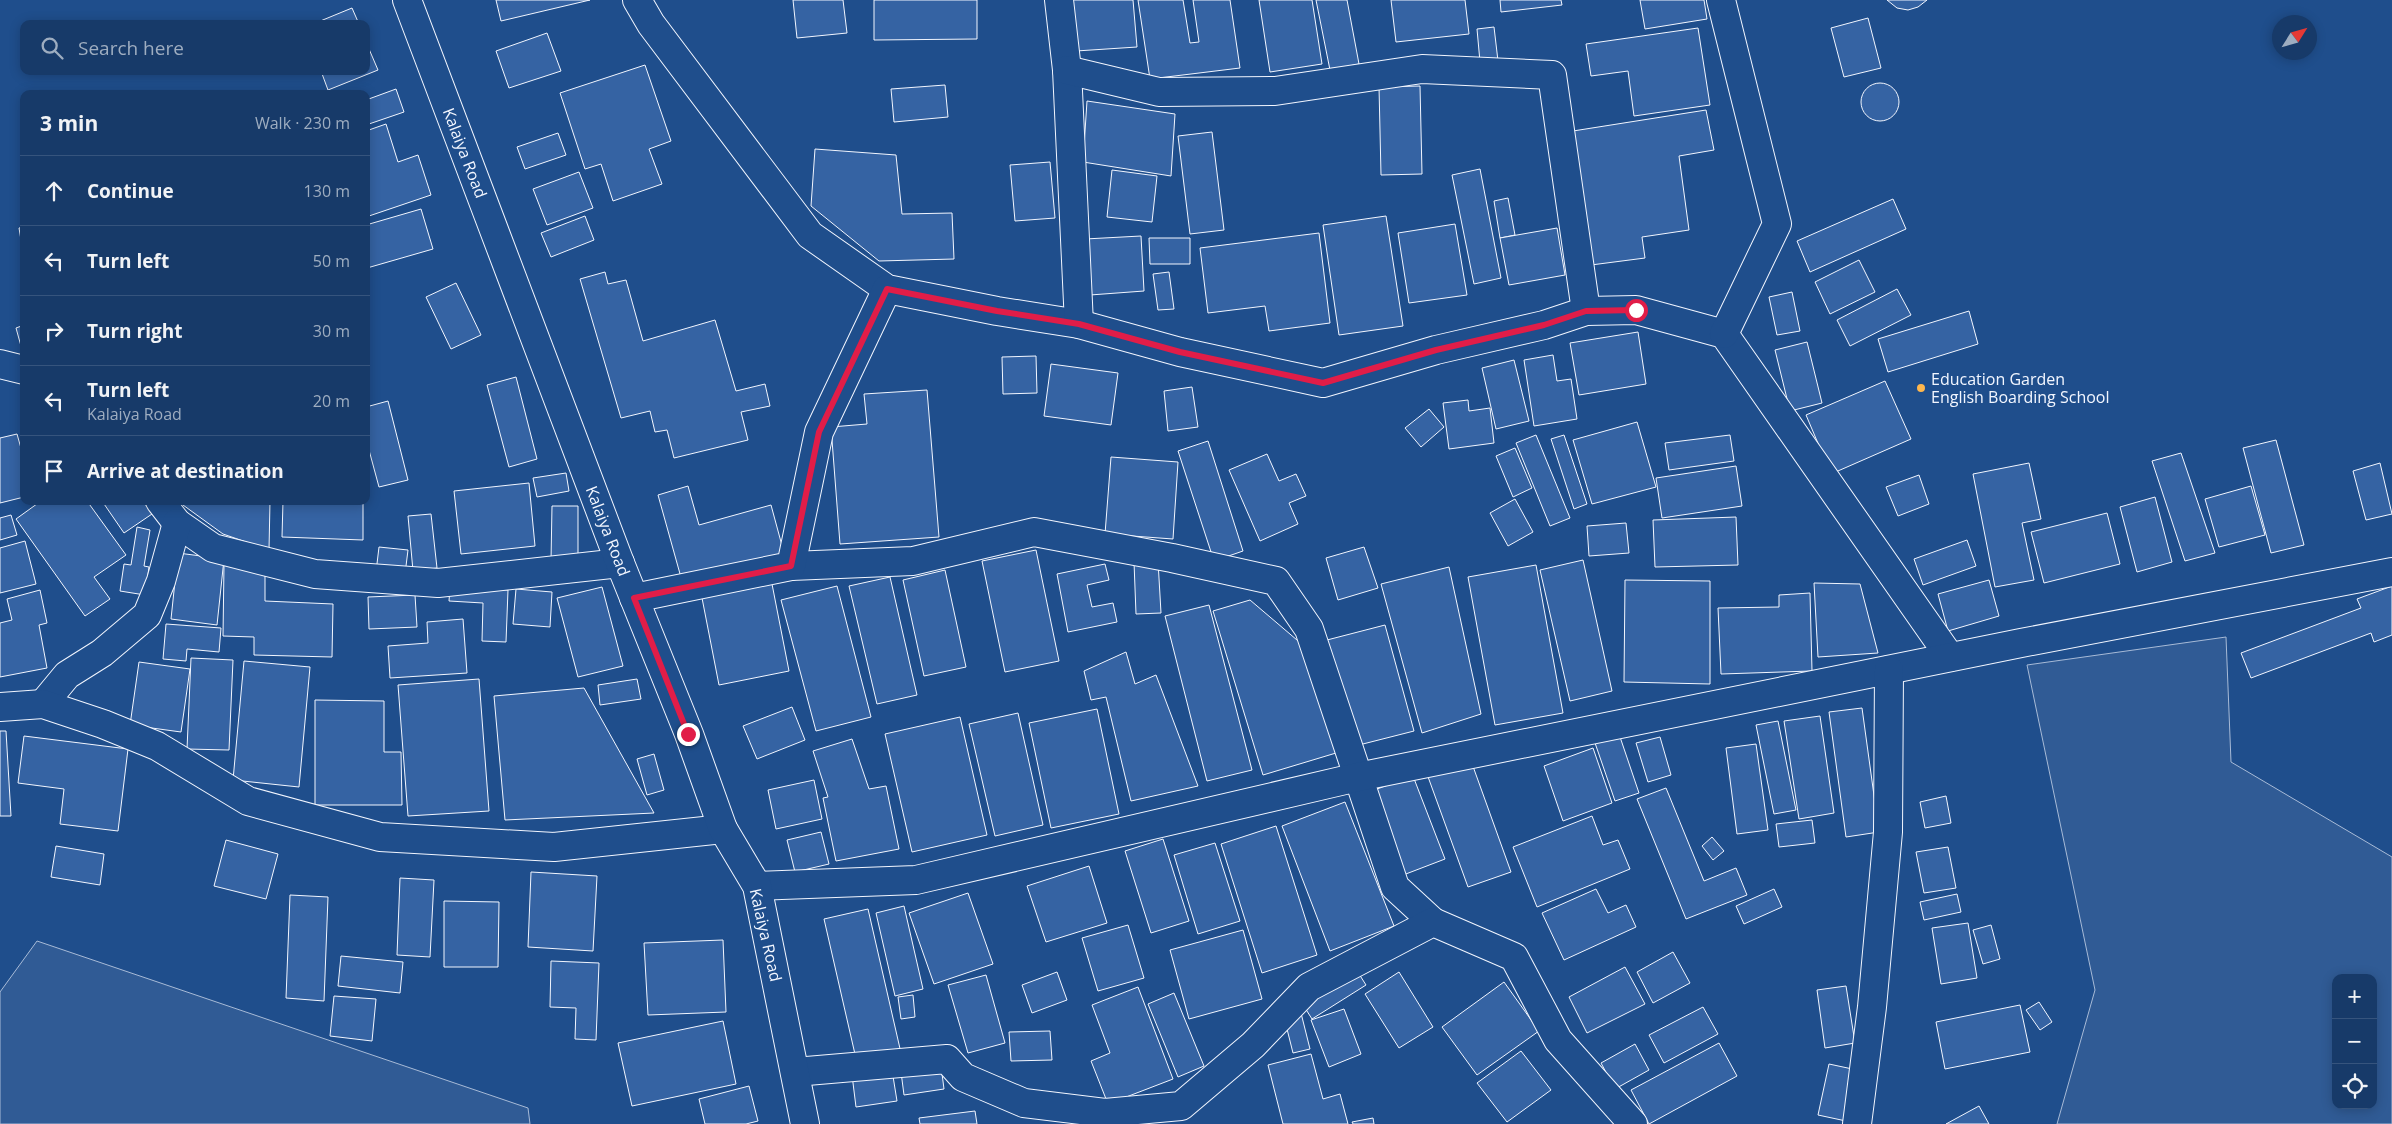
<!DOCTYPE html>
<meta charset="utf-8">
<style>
body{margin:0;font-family:"Open Sans",sans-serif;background:#20416f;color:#f1f3f6}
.controls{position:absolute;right:15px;bottom:15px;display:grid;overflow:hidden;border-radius:10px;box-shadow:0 2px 12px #0003}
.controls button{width:45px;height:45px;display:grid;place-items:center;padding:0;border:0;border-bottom:1px solid #36547d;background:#173a69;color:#f1f3f6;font:25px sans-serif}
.compass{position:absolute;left:2272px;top:15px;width:45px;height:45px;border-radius:50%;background:#173a69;box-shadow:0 2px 12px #0003;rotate:53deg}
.stop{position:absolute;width:15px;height:15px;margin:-11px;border:4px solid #e11d48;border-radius:50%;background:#fff}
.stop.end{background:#e11d48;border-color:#fff;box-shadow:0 1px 5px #0008}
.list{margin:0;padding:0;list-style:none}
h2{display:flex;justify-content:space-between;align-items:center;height:65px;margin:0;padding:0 20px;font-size:21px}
h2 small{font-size:16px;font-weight:400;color:#9eadc0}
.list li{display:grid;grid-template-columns:32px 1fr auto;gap:15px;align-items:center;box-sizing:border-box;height:70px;padding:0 20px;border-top:1px solid #36547d}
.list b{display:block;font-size:19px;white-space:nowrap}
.list p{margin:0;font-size:16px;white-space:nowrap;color:#9eadc0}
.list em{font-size:16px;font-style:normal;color:#9eadc0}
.icon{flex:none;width:28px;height:28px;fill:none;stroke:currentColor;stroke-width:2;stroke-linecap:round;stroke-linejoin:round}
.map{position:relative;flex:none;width:2392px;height:1124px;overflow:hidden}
.search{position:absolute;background:#173a69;box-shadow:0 2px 12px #0003;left:20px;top:20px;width:350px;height:55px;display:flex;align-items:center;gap:12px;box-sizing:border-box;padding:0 18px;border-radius:10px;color:#9eadc0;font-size:19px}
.panel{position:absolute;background:#173a69;box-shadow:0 2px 12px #0003;left:20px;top:90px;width:350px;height:415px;border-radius:10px}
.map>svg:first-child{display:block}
.green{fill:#305b95;stroke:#a8bbd7;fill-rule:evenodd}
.building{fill:#3563a3;stroke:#f2f6ff}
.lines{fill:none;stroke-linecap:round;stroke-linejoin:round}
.minor-casing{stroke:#f2f6ff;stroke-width:30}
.major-casing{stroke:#f2f6ff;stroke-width:30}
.minor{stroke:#1f4e8c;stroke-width:28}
.major{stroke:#1f4e8c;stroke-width:28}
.route{stroke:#e11d48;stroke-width:6}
.poi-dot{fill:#ffb74d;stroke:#1f4e8c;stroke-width:2}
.labels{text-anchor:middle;stroke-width:4;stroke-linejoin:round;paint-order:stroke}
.street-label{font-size:16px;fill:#f2f6ff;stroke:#1f4e8c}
.poi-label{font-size:16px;fill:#f2f6ff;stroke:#1f4e8c;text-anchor:start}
</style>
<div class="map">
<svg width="2392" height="1124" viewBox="0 0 2392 1124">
<rect width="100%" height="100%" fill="#1f4e8c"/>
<g class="green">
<path d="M2226,637l5,125 161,95v267h-335l38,-134 -68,-325zM2336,978h37v127h-37z"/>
<polygon points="37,941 528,1108 530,1124 0,1124 0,992"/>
</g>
<g class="building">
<polygon points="496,0 590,0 501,21"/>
<polygon points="793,0 843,0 847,33 797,38"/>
<polygon points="874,0 977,0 977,39 874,40"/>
<polygon points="1073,0 1133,0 1137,47 1076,51"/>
<polygon points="1138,0 1183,0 1190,43 1199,42 1193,0 1230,0 1240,68 1150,79"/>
<polygon points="1259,0 1312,0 1322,64 1270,72"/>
<polygon points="1316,0 1347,0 1359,64 1330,70"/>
<polygon points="1391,0 1465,0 1469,34 1396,42"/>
<polygon points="1500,0 1561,0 1562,5 1501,12"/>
<polygon points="1640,0 1704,0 1707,19 1645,29"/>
<polygon points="1887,0 1927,0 1918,7 1908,10 1897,8"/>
<polygon points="352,8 359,24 313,24"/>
<polygon points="1868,18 1881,68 1844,77 1831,28"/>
<polygon points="1494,27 1498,61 1480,62 1477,29"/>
<polygon points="1698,28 1710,105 1634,116 1628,71 1591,76 1586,44"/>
<polygon points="547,33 561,71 509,88 496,51"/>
<polygon points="366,42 378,70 328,90 321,71 366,71"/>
<polygon points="645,65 671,141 649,149 662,184 613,201 601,164 585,169 560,93"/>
<circle cx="1880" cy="102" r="19"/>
<polygon points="945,85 948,117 894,122 891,89"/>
<polygon points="1420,86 1422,174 1381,175 1379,87"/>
<polygon points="396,89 404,112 366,125 366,100"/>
<polygon points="1087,101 1175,114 1171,176 1083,162"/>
<polygon points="1706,110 1714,150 1679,156 1689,230 1642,237 1645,258 1591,265 1573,131"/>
<polygon points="386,124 398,162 418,155 431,195 366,217 366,131"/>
<polygon points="1212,132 1224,230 1190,234 1178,136"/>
<polygon points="558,133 566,155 525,169 517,147"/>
<polygon points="815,149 896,155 902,214 952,213 954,259 879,261 811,206"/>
<polygon points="1050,162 1055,218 1015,221 1010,165"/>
<polygon points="1480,169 1501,278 1474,284 1452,175"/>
<polygon points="1112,170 1157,176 1152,222 1107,217"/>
<polygon points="579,172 593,208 547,225 533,189"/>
<polygon points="1508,198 1515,235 1500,238 1494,201"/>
<polygon points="1893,199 1906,229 1810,272 1797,241"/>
<polygon points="421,209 433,249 367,268 366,225"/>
<polygon points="585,216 594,240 551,257 541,233"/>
<polygon points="1386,216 1403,326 1339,335 1323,225"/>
<polygon points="1455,224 1467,295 1409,303 1398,233"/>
<polygon points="24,227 24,258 19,228"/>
<polygon points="1557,228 1565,275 1509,285 1500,238"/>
<polygon points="1319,233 1330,323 1269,331 1265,306 1208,313 1200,248"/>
<polygon points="1141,236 1144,291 1090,295 1085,239"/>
<polygon points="1149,238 1190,238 1190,264 1150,264"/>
<polygon points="1859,260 1875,292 1830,314 1815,282"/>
<polygon points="605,272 608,284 626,280 643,341 715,320 736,391 765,384 770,406 741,412 748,440 674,458 667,430 655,432 650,411 621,418 580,279"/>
<polygon points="1169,272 1174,309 1158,310 1153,274"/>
<polygon points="456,283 481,335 451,349 426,297"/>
<polygon points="1897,289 1911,315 1850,346 1837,320"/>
<polygon points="1792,292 1800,331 1777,335 1769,297"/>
<polygon points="1969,311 1978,344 1888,372 1878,339"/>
<polygon points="24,325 24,357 16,328"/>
<polygon points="1638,332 1646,384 1579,395 1570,343"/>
<polygon points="1807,342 1822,403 1790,411 1775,350"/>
<polygon points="1553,355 1557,381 1571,379 1577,419 1534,426 1524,360"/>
<polygon points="1036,356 1037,393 1003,394 1002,357"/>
<polygon points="1514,360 1529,421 1496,429 1482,368"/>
<polygon points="1051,364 1118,373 1111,425 1044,416"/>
<polygon points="516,377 537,459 509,467 487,385"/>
<polygon points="1885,381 1911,439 1831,474 1806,415"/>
<polygon points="1192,387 1198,427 1168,431 1164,391"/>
<polygon points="927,390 939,537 840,544 831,427 867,424 864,394"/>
<polygon points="1468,400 1469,411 1490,408 1494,443 1449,449 1443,403"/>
<polygon points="388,401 408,480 379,487 366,439 366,407"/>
<polygon points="1429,409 1444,427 1421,447 1405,428"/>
<polygon points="1637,422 1656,487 1592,504 1573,440"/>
<polygon points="17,434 24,459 24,497 0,503 0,438"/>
<polygon points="1536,435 1570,518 1550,526 1516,443"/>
<polygon points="1564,435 1587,504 1574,509 1551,439"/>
<polygon points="1730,435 1734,461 1669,470 1665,443"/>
<polygon points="2276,440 2304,545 2271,553 2243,448"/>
<polygon points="1208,441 1243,551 1214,561 1178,451"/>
<polygon points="1515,448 1532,488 1513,497 1496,456"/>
<polygon points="2181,453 2215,553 2185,561 2152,461"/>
<polygon points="1267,454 1279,481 1296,474 1306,496 1289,503 1298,524 1260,541 1229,470"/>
<polygon points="1111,457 1178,462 1173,539 1105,534"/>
<polygon points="2029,463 2041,519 2022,523 2034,580 1995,587 1973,474"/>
<polygon points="2380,463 2392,514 2366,520 2353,471"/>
<polygon points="1736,466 1742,506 1662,518 1656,478"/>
<polygon points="566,473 569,491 537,497 533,478"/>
<polygon points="1919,475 1929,504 1898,516 1886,487"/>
<polygon points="529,483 535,546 461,554 454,491"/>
<polygon points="688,486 699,525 771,505 784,553 682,581 658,495"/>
<polygon points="2251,486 2265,535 2219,547 2205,499"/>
<polygon points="2155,497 2172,562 2137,572 2120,507"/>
<polygon points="1515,499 1533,532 1508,546 1490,513"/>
<polygon points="87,501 126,555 94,577 110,599 85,616 16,519 41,501"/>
<polygon points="102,501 143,501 152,514 124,533"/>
<polygon points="183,501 270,501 269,550 223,534 183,505"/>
<polygon points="283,501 363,501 363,540 282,537"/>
<polygon points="552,506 578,506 578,561 551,561"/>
<polygon points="2107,513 2120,564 2044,583 2031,532"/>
<polygon points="431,514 437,568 413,571 408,516"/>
<polygon points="11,515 17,535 0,540 0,518"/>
<polygon points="1736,517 1738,565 1655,567 1653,520"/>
<polygon points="1626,523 1629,553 1589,556 1587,526"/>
<polygon points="137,527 150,530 144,566 149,567 145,595 120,591 124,564 131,565"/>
<polygon points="1967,540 1976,566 1923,585 1914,559"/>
<polygon points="25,541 36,584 0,593 0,548"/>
<polygon points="379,547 408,550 405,574 376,572"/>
<polygon points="1364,547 1378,588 1338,600 1326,558"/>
<polygon points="1036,550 1059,661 1005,672 982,561"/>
<polygon points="178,553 224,559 217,625 171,619"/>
<polygon points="1583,560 1612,691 1570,701 1540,570"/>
<polygon points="1158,561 1161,613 1136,614 1134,562"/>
<polygon points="224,564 265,565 265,601 333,604 332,657 254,655 254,637 223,636"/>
<polygon points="1105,564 1109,580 1087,585 1092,607 1113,603 1117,622 1068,632 1057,574"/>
<polygon points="1536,565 1563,713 1495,725 1468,577"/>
<polygon points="1449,567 1481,714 1422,733 1381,584"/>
<polygon points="945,570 966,667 924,676 903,580"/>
<polygon points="890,577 917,695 877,704 849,586"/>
<polygon points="1625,580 1710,581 1710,684 1624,682"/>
<polygon points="1989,580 1999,616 1948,631 1938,594"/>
<polygon points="1814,583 1860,584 1878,653 1818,657"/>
<polygon points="772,584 789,671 719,685 702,598"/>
<polygon points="837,586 871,717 816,731 781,600"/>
<polygon points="2392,586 2392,635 2374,642 2371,633 2251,678 2241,653 2361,608 2357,599"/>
<polygon points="450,587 508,590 506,642 482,641 483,603 449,601"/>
<polygon points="602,587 623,666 578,677 557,598"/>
<polygon points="516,589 552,592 550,627 513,624"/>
<polygon points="40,590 47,623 39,625 47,668 0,677 0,623 12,620 7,599"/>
<polygon points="1810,593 1812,671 1721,674 1718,608 1779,607 1779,595"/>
<polygon points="415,595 417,627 369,629 368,597"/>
<polygon points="1250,600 1304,646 1336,753 1263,775 1213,611"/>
<polygon points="1209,605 1252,770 1207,781 1165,616"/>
<polygon points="463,619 467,673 390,678 388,646 428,643 427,622"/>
<polygon points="166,624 221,628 219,652 187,649 186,661 163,659"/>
<polygon points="1385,625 1414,731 1355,746 1327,640"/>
<polygon points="1126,652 1135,684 1156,675 1198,786 1131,801 1106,697 1091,700 1084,671"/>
<polygon points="191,658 233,660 229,750 187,749"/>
<polygon points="244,661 310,667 299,787 233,780"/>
<polygon points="139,662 190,669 181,732 130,725"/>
<polygon points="479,679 489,811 408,816 398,685"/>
<polygon points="637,679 641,699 600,705 598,685"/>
<polygon points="584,688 654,813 505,820 494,696"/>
<polygon points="315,700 384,701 384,752 401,752 402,805 315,805"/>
<polygon points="792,707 805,740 757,759 743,726"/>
<polygon points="1862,708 1879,832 1846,837 1829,712"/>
<polygon points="1097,709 1119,814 1051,828 1029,723"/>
<polygon points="1018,713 1043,825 995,836 969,724"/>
<polygon points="1820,716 1834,813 1799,819 1784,721"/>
<polygon points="960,717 987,835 912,852 885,734"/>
<polygon points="1778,721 1796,810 1774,814 1756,725"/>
<polygon points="0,731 6,731 11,816 0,816"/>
<polygon points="1618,731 1639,793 1615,801 1594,740"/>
<polygon points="24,736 128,749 118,831 60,824 64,789 18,783"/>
<polygon points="1660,737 1671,775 1648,782 1636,743"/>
<polygon points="852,739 869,789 886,786 899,849 836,861 823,798 828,797 813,751"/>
<polygon points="1756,744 1768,830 1737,834 1726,748"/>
<polygon points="1593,748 1612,803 1563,821 1544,766"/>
<polygon points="654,754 664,790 647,795 637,759"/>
<polygon points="1470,758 1511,872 1468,887 1427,774"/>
<polygon points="1413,776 1445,859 1398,877 1366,793"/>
<polygon points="814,780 822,819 776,829 768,790"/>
<polygon points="1666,788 1704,881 1736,868 1747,895 1686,919 1637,799"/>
<polygon points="1946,796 1951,823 1925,828 1920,802"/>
<polygon points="1345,802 1394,926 1330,951 1282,826"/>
<polygon points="1592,816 1603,845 1618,840 1630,869 1537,907 1513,847"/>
<polygon points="1812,820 1815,843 1779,847 1776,824"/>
<polygon points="1276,826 1317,955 1262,973 1221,844"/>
<polygon points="821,832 829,864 795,872 787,840"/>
<polygon points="1712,837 1724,851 1713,860 1702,846"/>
<polygon points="1163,839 1189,921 1151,933 1125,851"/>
<polygon points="226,840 278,854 266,899 214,886"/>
<polygon points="1215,843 1240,921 1198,934 1174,855"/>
<polygon points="56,846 104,854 100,885 51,877"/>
<polygon points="1948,847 1956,888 1924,893 1916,852"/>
<polygon points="1089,866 1107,923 1046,942 1027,886"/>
<polygon points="531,872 597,876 593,951 528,947"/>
<polygon points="400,878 434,880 430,957 397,955"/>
<polygon points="1596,889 1608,913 1626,905 1636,927 1564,960 1542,913"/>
<polygon points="1774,889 1782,907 1744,924 1736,906"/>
<polygon points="968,893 993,964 934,984 909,913"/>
<polygon points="1957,894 1961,912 1924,920 1920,902"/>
<polygon points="290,895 328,897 324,1001 286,998"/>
<polygon points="444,901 499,902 498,967 444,967"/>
<polygon points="904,906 923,989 895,996 876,913"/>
<polygon points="868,909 901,1053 857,1063 824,919"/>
<polygon points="1968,923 1977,978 1941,984 1932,928"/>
<polygon points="1128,925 1144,978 1098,991 1082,938"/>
<polygon points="1991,925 2000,959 1983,964 1973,930"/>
<polygon points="1243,930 1262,999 1189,1019 1170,950"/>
<polygon points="723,940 726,1012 648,1015 644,943"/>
<polygon points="1673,952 1690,983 1653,1003 1637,972"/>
<polygon points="341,956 403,962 400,993 338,986"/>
<polygon points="551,961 599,963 596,1040 575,1039 576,1008 550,1007"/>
<polygon points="1354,966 1366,985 1312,1019 1300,1000"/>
<polygon points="1625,967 1645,1004 1587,1033 1569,997"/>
<polygon points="1057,972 1067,1000 1032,1013 1022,985"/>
<polygon points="1399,972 1433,1027 1399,1048 1365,994"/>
<polygon points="986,975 1005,1043 968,1053 948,985"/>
<polygon points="1504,982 1539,1031 1477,1075 1442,1027"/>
<polygon points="1846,986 1855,1043 1825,1048 1817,990"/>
<polygon points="1138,987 1173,1079 1108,1104 1091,1061 1110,1053 1092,1005"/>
<polygon points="1174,993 1204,1066 1178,1077 1148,1004"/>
<polygon points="913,995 915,1017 901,1019 898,997"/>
<polygon points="334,996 376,999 372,1041 330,1036"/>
<polygon points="2039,1002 2052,1022 2040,1030 2026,1010"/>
<polygon points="2020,1005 2030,1052 1945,1069 1936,1022"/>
<polygon points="1703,1007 1718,1034 1664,1063 1649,1035"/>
<polygon points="1344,1009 1361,1054 1329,1067 1311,1020"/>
<polygon points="1301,1013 1310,1049 1293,1053 1284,1017"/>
<polygon points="723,1021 736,1084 632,1106 618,1043"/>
<polygon points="1050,1031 1052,1060 1011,1061 1009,1032"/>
<polygon points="1719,1043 1737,1076 1649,1124 1631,1090"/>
<polygon points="1635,1044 1649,1070 1615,1089 1601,1063"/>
<polygon points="1521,1051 1551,1090 1507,1122 1477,1083"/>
<polygon points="1311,1054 1323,1099 1340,1094 1348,1124 1283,1124 1268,1065"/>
<polygon points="1829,1064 1857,1070 1846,1121 1818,1115"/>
<polygon points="941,1066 944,1089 904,1095 901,1072"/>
<polygon points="892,1070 897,1101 856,1107 852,1075"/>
<polygon points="749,1086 758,1121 746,1124 705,1124 699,1099"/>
<polygon points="1979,1106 1989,1124 1946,1124"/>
<polygon points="975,1111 977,1124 920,1124 919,1118"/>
<polygon points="1373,1118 1374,1124 1353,1124 1352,1122"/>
</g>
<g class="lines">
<defs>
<g id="minor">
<polyline points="637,0 651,24 810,235 887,289 997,311 1079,324 1180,352 1323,383 1436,350 1544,325 1586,311 1636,310 1724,334 1950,657"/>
<polyline points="1059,0 1067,70 1079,324"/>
<polyline points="1721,0 1777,224 1724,334"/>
<polyline points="1067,70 1159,92 1275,91 1422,69 1552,75 1586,311"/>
<polyline points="0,364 24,370"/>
<polyline points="160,501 177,523 213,548 315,574 438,583 620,563"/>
<polyline points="791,566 913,561 1034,532 1172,558 1276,581 1309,629 1395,887 1433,922"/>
<polyline points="634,598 791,566 819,432 887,289"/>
<polyline points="43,704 67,675 102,653 147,615 161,581 177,523"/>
<polyline points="0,707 43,704 103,724 157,746 248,801 380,837 554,847 723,829"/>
<polyline points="757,886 916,880 1358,777 2021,643 2392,572"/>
<polyline points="795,1072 947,1059 963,1077 1024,1103 1105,1113 1181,1106 1253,1045 1309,987 1433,922 1514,957 1558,1040 1633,1124"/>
<polyline points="1857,1124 1872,1007 1888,832 1889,670"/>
</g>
<polyline id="major" points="407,0 620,563 689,734 723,829 757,886 805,1124"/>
</defs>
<use href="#minor" class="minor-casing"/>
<use href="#major" class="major-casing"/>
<use href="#minor" class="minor"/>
<use href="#major" class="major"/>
</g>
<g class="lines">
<polyline class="route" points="688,734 634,598 791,566 819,432 887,289 997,311 1079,324 1180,352 1323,383 1436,350 1544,325 1586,311 1636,310"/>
</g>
<circle class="poi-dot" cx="1921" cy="388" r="5"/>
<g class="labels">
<g class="street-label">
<text transform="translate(465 153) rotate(69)" y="6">Kalaiya Road</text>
<text transform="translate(608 531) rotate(69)" y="6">Kalaiya Road</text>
<text transform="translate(766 935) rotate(77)" y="6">Kalaiya Road</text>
</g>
<g class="poi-label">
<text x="1931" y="385">Education Garden<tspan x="1931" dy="18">English Boarding School</tspan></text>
</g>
</g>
</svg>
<div class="controls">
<button>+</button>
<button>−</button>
<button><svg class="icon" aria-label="locate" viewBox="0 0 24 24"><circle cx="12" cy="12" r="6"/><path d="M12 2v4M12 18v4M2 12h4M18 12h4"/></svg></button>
</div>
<svg class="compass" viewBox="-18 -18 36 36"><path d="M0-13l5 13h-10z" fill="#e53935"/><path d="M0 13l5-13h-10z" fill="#9eadc0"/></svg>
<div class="stop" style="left:1636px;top:310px"></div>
<div class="stop end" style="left:688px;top:734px"></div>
<div class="search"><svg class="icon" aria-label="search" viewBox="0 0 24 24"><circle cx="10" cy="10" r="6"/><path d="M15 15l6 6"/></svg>Search here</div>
<section class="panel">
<h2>3 min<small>Walk · 230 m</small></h2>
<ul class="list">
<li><svg class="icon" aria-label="ahead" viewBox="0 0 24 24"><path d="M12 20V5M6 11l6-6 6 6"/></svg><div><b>Continue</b></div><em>130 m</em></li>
<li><svg class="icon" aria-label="left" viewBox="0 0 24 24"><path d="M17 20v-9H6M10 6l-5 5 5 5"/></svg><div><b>Turn left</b></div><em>50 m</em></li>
<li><svg class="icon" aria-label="right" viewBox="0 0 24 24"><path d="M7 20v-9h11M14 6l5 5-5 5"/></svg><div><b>Turn right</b></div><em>30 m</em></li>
<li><svg class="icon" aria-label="left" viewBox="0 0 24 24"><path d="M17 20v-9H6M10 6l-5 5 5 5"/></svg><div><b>Turn left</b><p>Kalaiya Road</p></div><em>20 m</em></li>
<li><svg class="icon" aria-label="arrive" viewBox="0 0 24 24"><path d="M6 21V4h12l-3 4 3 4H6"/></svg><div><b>Arrive at destination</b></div></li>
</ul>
</section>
</div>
